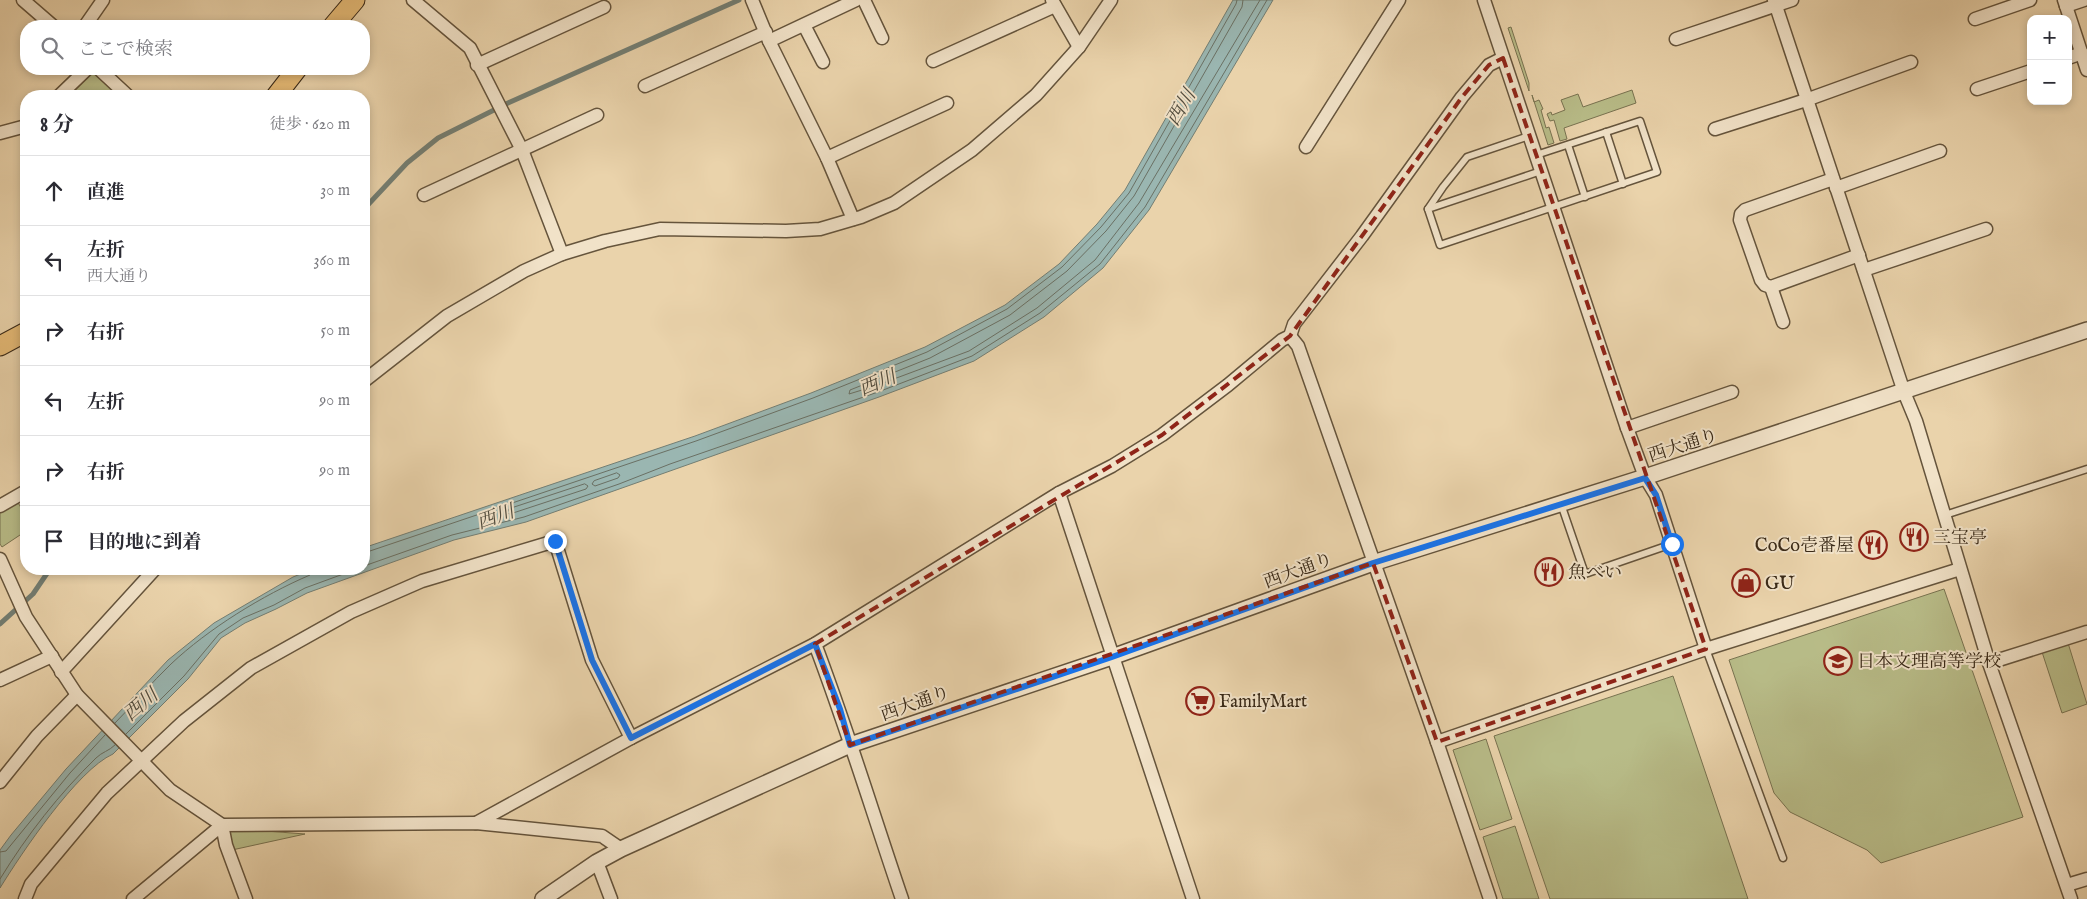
<!DOCTYPE html>
<html lang="ja">
<meta charset="utf-8">
<style>
body{margin:0;font-family:"IM FELL English","Noto Serif JP",serif;background:#f2f2f3;color:#2b2b33}
.controls{position:absolute;right:15px;top:15px;display:grid;overflow:hidden;border-radius:10px;box-shadow:0 2px 8px #0003}
.controls button{width:45px;height:45px;display:grid;place-items:center;padding:0;border:0;border-bottom:1px solid #e1e1e2;background:#fff;color:#2b2b33;font:25px sans-serif}
.stop{position:absolute;width:15px;height:15px;margin:-11px;border:4px solid #1a73e8;border-radius:50%;background:#fff}
.stop.end{background:#1a73e8;border-color:#fff;box-shadow:0 1px 5px #0008}
.list{margin:0;padding:0;list-style:none}
h2{display:flex;justify-content:space-between;align-items:center;height:65px;margin:0;padding:0 20px;font-size:21px}
h2 small{font-size:16px;font-weight:400;color:#7c7c81}
.list li{display:grid;grid-template-columns:32px 1fr auto;gap:15px;align-items:center;box-sizing:border-box;height:70px;padding:0 20px;border-top:1px solid #e1e1e2}
.list b{display:block;font-size:19px;white-space:nowrap}
.list p{margin:0;font-size:16px;white-space:nowrap;color:#7c7c81}
.list em{font-size:16px;font-style:normal;color:#7c7c81}
.icon{flex:none;width:28px;height:28px;fill:none;stroke:currentColor;stroke-width:2;stroke-linecap:round;stroke-linejoin:round}
.map{position:relative;flex:none;width:2087px;height:899px;overflow:hidden}
.search{position:absolute;background:#fff;box-shadow:0 2px 8px #0003;left:20px;top:20px;width:350px;height:55px;display:flex;align-items:center;gap:12px;box-sizing:border-box;padding:0 18px;border-radius:20px;color:#7c7c81;font-size:19px}
.panel{position:absolute;background:#fff;box-shadow:0 2px 8px #0003;left:20px;top:90px;width:350px;height:485px;border-radius:20px}
.map>svg:first-child{display:block}
.green{fill:#b8bc88;stroke:#787250}
.water{fill:#9ab6b1;stroke:#737e73}
.lines{fill:none;stroke-linecap:round;stroke-linejoin:round}
.shore{stroke:#6a7064;stroke-width:1}
.stream{stroke:#737e73;stroke-width:5}
.service-casing{stroke:#65543c;stroke-width:9}
.minor-casing{stroke:#65543c;stroke-width:15}
.tertiary-casing{stroke:#65543c;stroke-width:18}
.primary-casing{stroke:#392917;stroke-width:21}
.service{stroke:#f1e2c8;stroke-width:6}
.minor{stroke:#f1e2c8;stroke-width:12}
.tertiary{stroke:#f1e2c8;stroke-width:15}
.primary{stroke:#e5ba76;stroke-width:19}
.route{stroke:#1a73e8;stroke-width:6}
.marked{fill:none;stroke:#8f2418;stroke-width:4;stroke-dasharray:10 6;stroke-linejoin:round}
.labels{text-anchor:middle;stroke-width:4;stroke-linejoin:round;paint-order:stroke}
.street-label{font-size:18px;fill:#392917;stroke:#f1e2c8}
.poi-label{font-size:18px;fill:#392917;stroke:#f1e2c8;text-anchor:start}
.water-label{font-size:19px;font-style:italic;fill:#514c3e;stroke:#f1e2c8}
</style>
<div class="map">
<svg width="2087" height="899" viewBox="0 0 2087 899">
<rect width="100%" height="100%" fill="#ead3ab"/>
<filter id="stains"><feTurbulence type="fractalNoise" baseFrequency=".004" numOctaves="4"/><feColorMatrix values="0 0 0 0 .2 0 0 0 0 .09 0 0 0 0 .02 0 0 0 .5 -.17"/></filter>
<radialGradient id="worn" r=".72"><stop offset=".6" stop-color="#630" stop-opacity="0"/><stop offset="1" stop-color="#630" stop-opacity=".3"/></radialGradient>
<g class="green">
<polygon points="1511,27 1529,83 1529,91 1508,28"/>
<polygon points="89,69 97,69 126,96 62,96"/>
<polygon points="1632,90 1636,103 1564,128 1567,139 1560,141 1554,120 1550,121 1547,114 1551,112 1552,115 1565,110 1561,100 1578,94 1583,107"/>
<polygon points="1532,95 1534,102 1539,100 1543,109 1541,110 1546,128 1549,127 1554,143 1548,145"/>
<polygon points="17,501 26,516 26,531 2,547 0,544 0,510"/>
<polygon points="1944,589 2023,817 1881,863 1867,850 1790,812 1774,793 1729,660"/>
<polygon points="2068,643 2087,704 2062,713 2042,652"/>
<polygon points="1673,676 1748,899 1550,899 1494,736"/>
<polygon points="1486,739 1512,819 1480,830 1453,750"/>
<polygon points="1515,826 1539,899 1503,899 1483,837"/>
<polygon points="226,828 305,834 232,850"/>
</g>
<path class="water" d="M1233,0h40l-124,210 -46,58 -59,49 -70,44 -95,36 -353,125 -72,18 -147,53 -31,16 -31,14 -24,15 -33,41 -75,75c-36,16 -92,100 -113,134v-38l11,-15 55,-66 102,-109 46,-37 79,-46 20,-8h51v-21l5,-2 326,-110 116,-43 114,-46 80,-42 54,-41 38,-40 28,-34z"/>
<g class="lines">
<g class="shore">
<polyline points="1243,0 1242,7 1134,196 1106,231 1067,271 1010,315 930,358 850,390 849,394 875,386 969,351 1037,308 1095,260 1139,203 1260,0"/>
<polygon points="617,473 620,475 618,478 595,486 592,484 594,481"/>
<polygon points="585,484 588,486 586,489 510,514 507,513 509,509"/>
<polyline points="364,553 696,441 813,398 927,352 1007,309 1062,267 1101,227 1129,193 1236,4 1237,0"/>
<polyline points="364,566 452,535 524,517 619,484 670,464 878,392 972,356 1040,313 1100,264 1145,207 1267,0"/>
<path d="M115,723c19,-19 36,-40 56,-59 37,-35 92,-69 139,-89l3,-6"/>
<polyline points="126,734 184,676 219,634 243,618 274,605 305,588 357,569"/>
<polyline points="0,852 6,851 70,773 105,735"/>
<path d="M0,879c27,-44 59,-85 96,-121 6,-6 13,-7 19,-13"/>
</g>
<g class="stream">
<polyline points="364,209 407,163 438,138 508,103 739,0"/>
<polyline points="0,624 33,594 50,569"/>
</g>
<defs>
<g id="service">
<polyline points="1606,132 1623,184"/>
<polyline points="1568,145 1585,197"/>
<polyline points="1536,155 1640,121 1657,172 1440,245 1428,209 1541,171"/>
<polyline points="1428,209 1443,187 1467,157 1529,136"/>
<polyline points="1561,504 1585,574 1672,544"/>
<polyline points="1945,515 2087,469"/>
<polyline points="1706,649 1783,858"/>
</g>
<g id="minor">
<polyline points="23,0 53,26"/>
<polyline points="413,0 470,48 522,150 562,254"/>
<polyline points="752,0 769,41 827,158 853,219"/>
<polyline points="864,0 882,38"/>
<polyline points="1052,0 1079,47"/>
<polyline points="1484,0 1627,428 1645,477 1656,495 1706,649"/>
<polyline points="1774,0 1904,392 1916,421 1989,663 2071,899"/>
<polyline points="2064,0 2087,70"/>
<polyline points="2066,6 2084,0"/>
<polyline points="1975,19 2030,0"/>
<polyline points="804,25 823,62"/>
<polyline points="85,26 103,0"/>
<polyline points="1676,39 1792,0"/>
<polyline points="769,41 856,0"/>
<polyline points="2068,58 2082,53"/>
<polyline points="933,61 1055,6"/>
<polyline points="477,65 604,7"/>
<polyline points="99,69 128,96"/>
<polyline points="645,86 766,32"/>
<polyline points="1977,89 2031,71"/>
<polyline points="59,96 87,69"/>
<polyline points="1715,129 1806,100 1911,62"/>
<polyline points="0,133 26,126"/>
<polyline points="1306,147 1399,0"/>
<polyline points="827,158 947,103"/>
<polyline points="1833,179 1745,210 1741,214 1740,220 1761,280 1765,285 1771,287 1859,255"/>
<polyline points="1836,188 1940,151"/>
<polyline points="424,195 597,115"/>
<polyline points="1864,270 1986,229"/>
<polyline points="1771,287 1783,322"/>
<polyline points="1290,336 1298,346 1437,742 1490,899"/>
<polyline points="364,381 447,316 524,271 562,254 605,241 660,229 786,231 820,229 861,217 894,203 972,150 1036,95 1079,47 1111,0"/>
<polyline points="1627,428 1732,392"/>
<polyline points="1059,493 1193,899"/>
<polyline points="0,506 26,491"/>
<polyline points="0,559 26,617 77,695 170,790 222,825 476,823 602,836 621,849"/>
<path d="M815,644c32,84 58,170 87,255"/>
<polyline points="1989,663 2087,632"/>
<polyline points="61,672 155,569"/>
<polyline points="0,680 52,656"/>
<polyline points="1437,742 1706,649 1960,569"/>
<polyline points="0,782 37,736 77,695"/>
<polyline points="476,823 631,738 815,644 1059,493 1112,466 1162,435 1228,385 1282,340 1290,336 1294,324 1362,236 1462,97 1489,65 1503,58"/>
<polyline points="222,825 226,845 246,899"/>
<polyline points="597,862 611,899"/>
<polyline points="2067,885 2087,879"/>
<polyline points="25,899 31,884 107,793 184,721 251,668 351,612 422,581 555,541 592,660 631,738"/>
<polyline points="133,899 222,825"/>
</g>
<polyline id="tertiary" points="543,899 597,862 621,849 850,745 1112,657 1373,563 1645,477 2087,330"/>
<g id="primary">
<polyline points="333,26 355,0"/>
<polyline points="276,96 297,69"/>
<polyline points="0,346 26,332"/>
</g>
</defs>
<use href="#service" class="service-casing"/>
<use href="#minor" class="minor-casing"/>
<use href="#tertiary" class="tertiary-casing"/>
<use href="#primary" class="primary-casing"/>
<use href="#service" class="service"/>
<use href="#minor" class="minor"/>
<use href="#tertiary" class="tertiary"/>
<use href="#primary" class="primary"/>
</g>
<g class="lines">
<polyline class="route" points="555,541 592,660 631,738 815,644 840,709 850,745 1112,657 1373,563 1645,478 1656,495 1672,544"/>
</g>
<path class="marked" d="M1503,58l203,591 -269,93 -64,-179 -523,182 -35,-101 347,-209 128,-99 172,-239 27,-32z"/>
<defs>
<symbol id="restaurant-ring" viewBox="-11 -11 22 22"><circle r="9.5" fill="#f1e2c8" stroke="#8f2418" stroke-width="1.5"/><path d="M-5-6h1v4h1v-4h1v4h1v-4h1v5L-1.5 .5V6h-2V.5L-5-1ZM5-6V6H3V1.5H1.5Q1.5-4 5-6Z" fill="#8f2418"/></symbol>
<symbol id="shop-ring" viewBox="-11 -11 22 22"><circle r="9.5" fill="#f1e2c8" stroke="#8f2418" stroke-width="1.5"/><path d="M-5-2.5h2.3a2.7 3.5 0 0 1 5.4 0H5L5.5 6h-11ZM-1.5-2.5h3a1.5 2.3 0 0 0-3 0Z" fill="#8f2418"/></symbol>
<symbol id="school-ring" viewBox="-11 -11 22 22"><circle r="9.5" fill="#f1e2c8" stroke="#8f2418" stroke-width="1.5"/><path d="M0-5L7-2L0 1L-7-2ZM-4 1L0 2.5L4 1V4Q0 6-4 4Z" fill="#8f2418"/></symbol>
<symbol id="supermarket-ring" viewBox="-11 -11 22 22"><circle r="9.5" fill="#f1e2c8" stroke="#8f2418" stroke-width="1.5"/><path d="M-6-5.5h2.5l.6 2H6L4.5 2H-2.5L-4.4-4H-6ZM-1.5 3.2a1.3 1.3 0 1 0 .1 0ZM3 3.2a1.3 1.3 0 1 0 .1 0Z" fill="#8f2418"/></symbol>
</defs>
<g fill-rule="evenodd">
<use href="#restaurant-ring" x="1898" y="521" width="32" height="32"/>
<use href="#restaurant-ring" x="1857" y="529" width="32" height="32"/>
<use href="#restaurant-ring" x="1533" y="556" width="32" height="32"/>
<use href="#shop-ring" x="1730" y="567" width="32" height="32"/>
<use href="#school-ring" x="1822" y="645" width="32" height="32"/>
<use href="#supermarket-ring" x="1184" y="685" width="32" height="32"/>
</g>
<g class="labels">
<g class="street-label">
<text transform="translate(1683 445) rotate(-18)" y="6">西大通り</text>
<text transform="translate(1298 570) rotate(-20)" y="6">西大通り</text>
<text transform="translate(915 703) rotate(-19)" y="6">西大通り</text>
</g>
<g class="poi-label">
<text x="1933" y="543">三宝亭</text>
<text x="1854" y="551" text-anchor="end">CoCo壱番屋</text>
<text x="1568" y="578">魚べい</text>
<text x="1765" y="589">GU</text>
<text x="1857" y="667">日本文理高等学校</text>
<text x="1219" y="707">FamilyMart</text>
</g>
<g class="water-label">
<text transform="translate(1180 107) rotate(-59)" y="7">西川</text>
<text transform="translate(877 382) rotate(-23)" y="7">西川</text>
<text transform="translate(495 516) rotate(-20)" y="7">西川</text>
<text transform="translate(140 704) rotate(-40)" y="7">西川</text>
</g>
</g>
<rect width="100%" height="100%" filter="url(#stains)"/>
<rect width="100%" height="100%" fill="url(#worn)"/>
</svg>
<div class="controls">
<button>+</button>
<button>−</button>
</div>
<div class="stop" style="left:1672px;top:544px"></div>
<div class="stop end" style="left:555px;top:541px"></div>
<div class="search"><svg class="icon" aria-label="search" viewBox="0 0 24 24"><circle cx="10" cy="10" r="6"/><path d="M15 15l6 6"/></svg>ここで検索</div>
<section class="panel">
<h2>8 分<small>徒歩 · 620 m</small></h2>
<ul class="list">
<li><svg class="icon" aria-label="ahead" viewBox="0 0 24 24"><path d="M12 20V5M6 11l6-6 6 6"/></svg><div><b>直進</b></div><em>30 m</em></li>
<li><svg class="icon" aria-label="left" viewBox="0 0 24 24"><path d="M17 20v-9H6M10 6l-5 5 5 5"/></svg><div><b>左折</b><p>西大通り</p></div><em>360 m</em></li>
<li><svg class="icon" aria-label="right" viewBox="0 0 24 24"><path d="M7 20v-9h11M14 6l5 5-5 5"/></svg><div><b>右折</b></div><em>50 m</em></li>
<li><svg class="icon" aria-label="left" viewBox="0 0 24 24"><path d="M17 20v-9H6M10 6l-5 5 5 5"/></svg><div><b>左折</b></div><em>90 m</em></li>
<li><svg class="icon" aria-label="right" viewBox="0 0 24 24"><path d="M7 20v-9h11M14 6l5 5-5 5"/></svg><div><b>右折</b></div><em>90 m</em></li>
<li><svg class="icon" aria-label="arrive" viewBox="0 0 24 24"><path d="M6 21V4h12l-3 4 3 4H6"/></svg><div><b>目的地に到着</b></div></li>
</ul>
</section>
</div>
